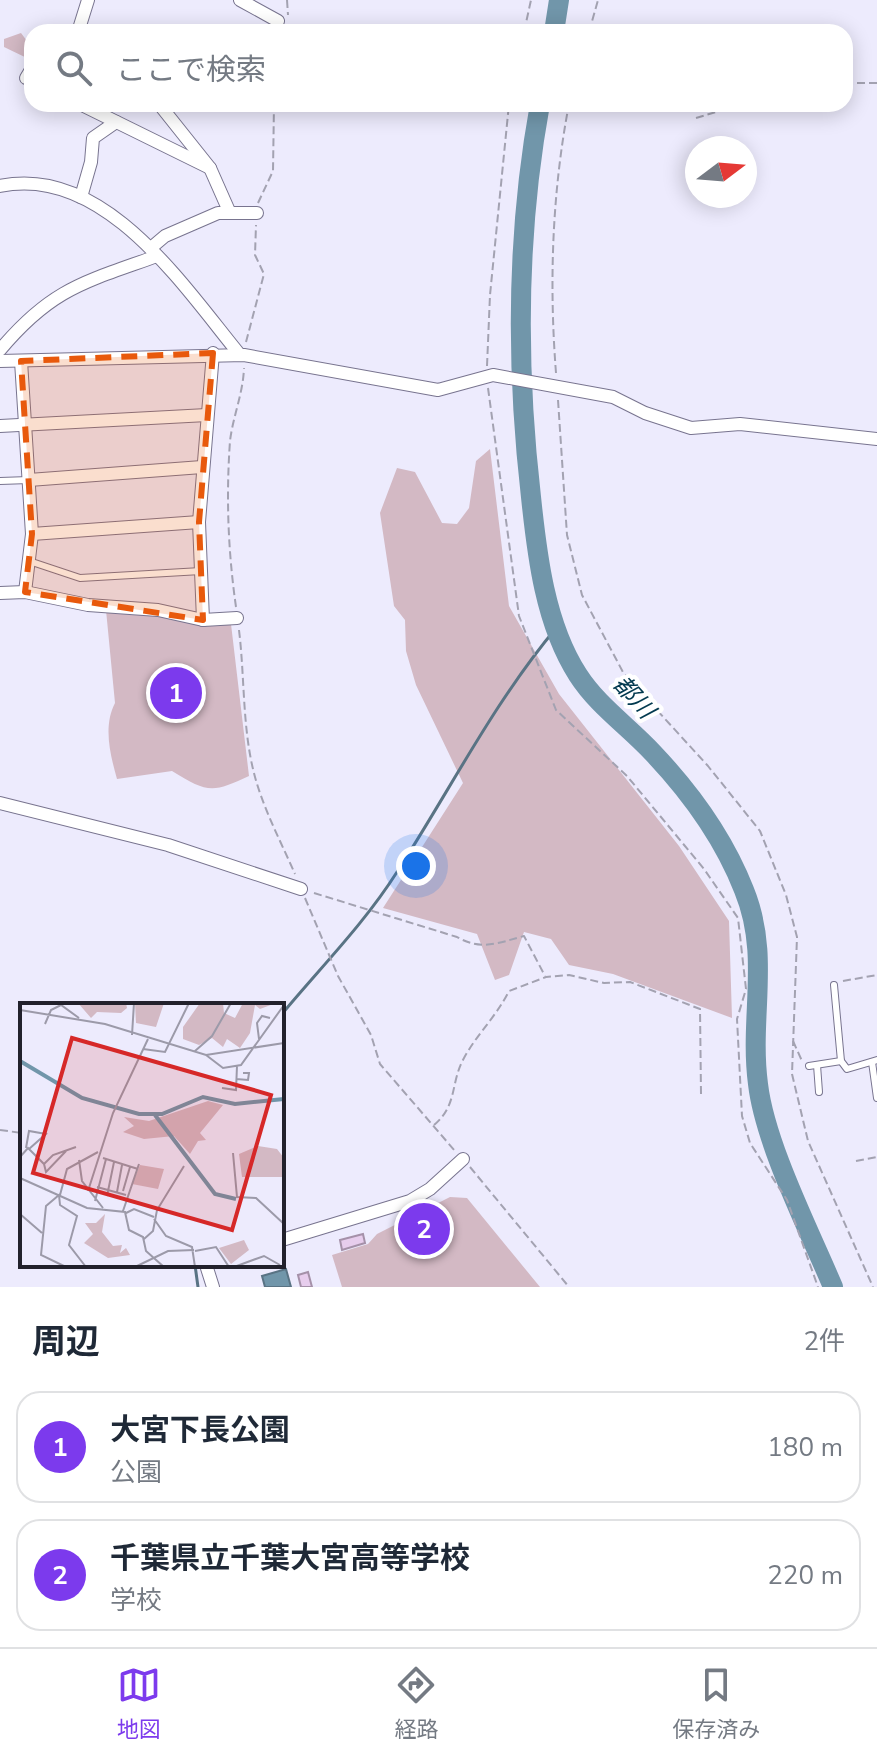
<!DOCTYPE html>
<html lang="ja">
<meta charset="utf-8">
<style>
body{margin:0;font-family:"Nunito Sans","Noto Sans JP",sans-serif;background:#f2f2f3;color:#1f2937}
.compass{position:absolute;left:685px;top:136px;width:72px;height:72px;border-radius:50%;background:#fff;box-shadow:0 4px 20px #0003;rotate:74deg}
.you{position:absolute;left:416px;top:866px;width:28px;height:28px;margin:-20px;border:6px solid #fff;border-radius:50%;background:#1a73e8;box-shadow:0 0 0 12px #1a73e833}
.badge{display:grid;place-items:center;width:52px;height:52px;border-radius:50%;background:#7c3aed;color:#fff;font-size:26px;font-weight:700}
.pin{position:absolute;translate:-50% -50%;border:4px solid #fff;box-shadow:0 2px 8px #0006}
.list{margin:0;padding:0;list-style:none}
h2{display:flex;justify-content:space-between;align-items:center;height:104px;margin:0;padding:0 32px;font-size:34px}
h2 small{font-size:26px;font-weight:400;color:#747a83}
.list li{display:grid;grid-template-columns:52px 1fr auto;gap:24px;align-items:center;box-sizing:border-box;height:112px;margin:0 16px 16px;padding:0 16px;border:2px solid #e0e1e3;border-radius:24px}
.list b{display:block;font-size:30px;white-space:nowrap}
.list p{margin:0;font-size:26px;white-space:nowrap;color:#747a83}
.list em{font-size:26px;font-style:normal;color:#747a83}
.icon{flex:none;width:44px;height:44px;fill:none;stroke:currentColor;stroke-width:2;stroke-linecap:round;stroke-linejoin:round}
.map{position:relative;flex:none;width:877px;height:1287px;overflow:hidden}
.search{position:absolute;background:#fff;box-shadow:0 4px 20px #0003;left:24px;right:24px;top:24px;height:88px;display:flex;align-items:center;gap:20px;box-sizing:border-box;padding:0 28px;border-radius:24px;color:#747a83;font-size:30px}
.sheet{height:360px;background:#fff}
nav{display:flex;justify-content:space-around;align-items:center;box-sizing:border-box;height:112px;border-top:2px solid #e0e1e3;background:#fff;font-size:22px;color:#747a83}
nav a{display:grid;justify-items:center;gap:4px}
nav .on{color:#7c3aed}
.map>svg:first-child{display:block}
.green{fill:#d3b9c4}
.water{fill:#7196aa;stroke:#597384;stroke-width:2}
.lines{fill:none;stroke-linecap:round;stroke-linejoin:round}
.stream{stroke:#597384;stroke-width:3}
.river{stroke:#7196aa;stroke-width:20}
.building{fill:#e7cded;stroke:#a591a9;stroke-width:2}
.service-casing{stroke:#78748f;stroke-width:8}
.minor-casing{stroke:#78748f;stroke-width:14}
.path{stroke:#a3a2b1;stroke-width:2;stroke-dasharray:8 4;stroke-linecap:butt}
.service{stroke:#fff;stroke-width:6}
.minor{stroke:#fff;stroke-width:12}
.marked{fill:#e8590c;fill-opacity:0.2;stroke:#e8590c;stroke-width:6;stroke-dasharray:16 10;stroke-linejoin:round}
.labels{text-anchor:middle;stroke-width:8;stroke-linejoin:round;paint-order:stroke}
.water-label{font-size:24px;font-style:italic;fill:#02394f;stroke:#fff}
.inset-river{fill:none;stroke:#7196aa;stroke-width:4}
.inset-road{fill:none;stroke:#9c9aa9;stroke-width:2}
.view{fill:#d62828;fill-opacity:0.15;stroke:#d62828;stroke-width:4}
.inset-edge{fill:none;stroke:#22212c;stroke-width:4}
</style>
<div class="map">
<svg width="877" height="1287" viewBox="0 0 877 1287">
<rect width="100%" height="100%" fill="#edebfd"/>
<g class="green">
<polygon points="21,33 27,41 32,38 31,60 4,47 4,39"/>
<polygon points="490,449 509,606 559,694 679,846 729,921 732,1018 613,974 569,965 551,939 524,932 509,975 495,980 477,934 383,908 463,783 416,685 406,651 405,620 394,606 380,513 397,468 415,472 442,523 457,524 469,508 476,461"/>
<path d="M106,610l48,2 42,13 35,-1 18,152c-36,17 -42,17 -77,-5l-55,8c-7,-25 -14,-53 -2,-76z"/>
<polygon points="450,1197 467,1198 540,1287 342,1287 332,1255 368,1244 377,1234"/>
</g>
<polygon class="water" points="286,1269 291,1287 265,1287 262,1276"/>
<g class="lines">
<g class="stream">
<path d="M282,1014c39,-47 82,-90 115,-142 53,-82 97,-170 160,-245"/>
<polyline points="195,1265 198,1287"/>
</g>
<g class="river">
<polyline points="554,32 559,0"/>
<path d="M540,104c-24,131 -24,262 -9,393 6,58 14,127 47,178 20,31 50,51 75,78 37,39 71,86 91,137 27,66 5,126 14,194 7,60 51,146 75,203"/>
</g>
</g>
<g class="building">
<polygon points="363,1234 365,1243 342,1250 340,1240"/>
<polygon points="308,1272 312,1287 301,1287 298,1275"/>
</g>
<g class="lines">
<defs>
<g id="service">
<polyline points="0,481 29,480"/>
<polyline points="29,561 80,578 201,571"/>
<polyline points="834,985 841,1061 847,1069 877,1060"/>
<polyline points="872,1062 877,1098"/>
<polyline points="817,1065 819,1092"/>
<polyline points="809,1066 841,1061"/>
</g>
<g id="minor">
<polyline points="240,0 278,21"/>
<polyline points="78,32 88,0"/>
<polyline points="32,68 26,78 32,81"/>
<polyline points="80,104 210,168"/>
<polyline points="159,104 210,168 229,211"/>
<path d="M0,186c104,-22 184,101 240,169"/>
<polyline points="81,197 91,162 93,138 116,122"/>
<polyline points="152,247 165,236 218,213 257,213"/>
<path d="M0,350c52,-62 85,-68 157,-94"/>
<polyline points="0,361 244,355 438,390 493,375 613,397 645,413 691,428 740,424 877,439"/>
<polyline points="21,361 32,534 25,592"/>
<polyline points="0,426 207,415"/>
<polyline points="29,480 202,467"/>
<polyline points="32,534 199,522"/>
<polyline points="0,593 25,592 88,605 158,610 203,620 237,618"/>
<polyline points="203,620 199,522 213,353"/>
<polyline points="0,803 168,845 301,889"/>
<polyline points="282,1240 410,1201 430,1189 463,1159"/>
<polyline points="206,1265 213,1287"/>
</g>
</defs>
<use href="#service" class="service-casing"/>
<use href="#minor" class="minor-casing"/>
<g class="path">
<polyline points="287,0 288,15"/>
<polyline points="524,32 531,0"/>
<polyline points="589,32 598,0"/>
<polyline points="845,83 877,83"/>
<polyline points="696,118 742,104"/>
<polyline points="258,203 273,171 274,104"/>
<polyline points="246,342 264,274 255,255 256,225"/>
<polyline points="487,366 490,295 509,104"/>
<path d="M556,373c-7,-89 -4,-181 13,-269"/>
<polyline points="488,388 519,616 556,710 627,776 704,869 738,918 746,989 737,1019 742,1116 750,1143 787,1200 818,1287"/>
<polyline points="558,400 567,535 582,595 624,674 708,766 760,831 786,895 797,937 792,1074 808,1141 873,1287"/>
<path d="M236,607c-8,-56 -10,-110 -6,-166 3,-25 13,-47 14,-73"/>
<path d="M239,630c6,49 3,99 16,147 9,33 26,65 40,97"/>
<path d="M314,893l143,44c24,14 41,6 67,-1l21,40"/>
<polyline points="305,898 338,976 371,1035 380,1064 455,1151"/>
<polyline points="843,981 877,975"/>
<polyline points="793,1041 802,1061"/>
<path d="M434,1125c24,-20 16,-42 30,-67 13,-24 32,-41 45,-67l37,-14 23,-2 35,8 26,-1 70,27 1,85"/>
<polyline points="0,1130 22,1133"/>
<polyline points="856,1161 877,1157"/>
<polyline points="470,1167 569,1287"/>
</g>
<use href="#service" class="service"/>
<use href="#minor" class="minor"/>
</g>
<path class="marked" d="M213,353l-14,169 4,98 -178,-28 7,-58 -11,-173z"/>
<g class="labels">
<g class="water-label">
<text transform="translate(634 697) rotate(48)" y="8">都川</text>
</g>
</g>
<g transform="translate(20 1003)">
<rect width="264" height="264" fill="#edebfd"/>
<path d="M58,0h48l1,5 -6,5 -24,-1 -6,6zM115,0h29l-8,24 -20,-4zM180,0h23l1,10 11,5 8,-15h33l-16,6 -5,-4 -5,28 -10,15 -13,-9 -4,8 -11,-9 -13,7 -16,-6v-12zM188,98l15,4 -23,28 6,7 -8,1 -8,13 -16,-18 -30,3 -21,-7 11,-6 -10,-9 25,4zM238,143l19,3 7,9v19h-42l-3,-23zM120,162l24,4 -6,20 -26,-5zM85,211l-3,18 11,14 9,-1 -2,8 6,-5 4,7 -22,3 -24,-15 9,-9 -8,-11h11zM224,237l5,10 -18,14 -12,-16z" fill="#d3b9c4"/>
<path class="inset-river" d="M0,58l62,37 57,16h23l41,-17 32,7 49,-5M135,112l60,79 21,5"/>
<path class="inset-road" d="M0,7l85,14 101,31 78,-12M25,21l6,-14 10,-5 18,13M112,32l2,-32M239,36l-2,-16 5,-7 8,2M123,46l22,3 24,-49M175,48l17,-15 19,-33M186,52l17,13 18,-3 43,-60M216,76l12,1 1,-7h-6M202,85l14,2 1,-24M6,145l3,-17 17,3M9,146l18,-16M213,150l4,44 19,1 28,26M0,154l8,-9 16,16 9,-9 23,-8M83,155l35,11M59,157l3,21 21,27M24,161l2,8 20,-21M0,175l67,30 38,4 4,18 14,7 3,14 18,16M77,184l29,8M68,188l25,-78 35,-74M103,188l7,-24M97,189l5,-27M40,192l7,-26 31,-17M87,193l7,-34M75,198l11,-42M103,208l16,-47M106,210l8,-4 20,8M0,211l22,19M134,216l12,17 26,11 3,20M124,236l9,-8 4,-21 27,-44M175,248l21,-4 13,20M46,264l-25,-12 5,-49 13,-11 1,10 17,11 -8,29 17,22M115,264l33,-16 26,-1M214,264l30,-11 16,9"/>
<path class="view" d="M52,35l199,57 -39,135 -199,-57z"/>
<rect width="264" height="264" class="inset-edge"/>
</g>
</svg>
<svg class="compass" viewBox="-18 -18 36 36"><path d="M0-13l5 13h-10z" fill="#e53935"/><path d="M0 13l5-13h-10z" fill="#747a83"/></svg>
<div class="you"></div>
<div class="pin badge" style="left:176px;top:693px">1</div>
<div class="pin badge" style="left:424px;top:1229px">2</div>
<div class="search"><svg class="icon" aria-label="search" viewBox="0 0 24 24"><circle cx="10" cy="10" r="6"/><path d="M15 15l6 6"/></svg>ここで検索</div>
</div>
<section class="sheet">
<h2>周辺<small>2件</small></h2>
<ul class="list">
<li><span class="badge">1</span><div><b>大宮下長公園</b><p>公園</p></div><em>180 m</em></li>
<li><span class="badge">2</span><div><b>千葉県立千葉大宮高等学校</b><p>学校</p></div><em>220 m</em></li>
</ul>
</section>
<nav>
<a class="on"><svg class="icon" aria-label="map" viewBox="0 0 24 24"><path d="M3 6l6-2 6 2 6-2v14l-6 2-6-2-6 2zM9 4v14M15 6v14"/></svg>地図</a>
<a><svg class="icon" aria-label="directions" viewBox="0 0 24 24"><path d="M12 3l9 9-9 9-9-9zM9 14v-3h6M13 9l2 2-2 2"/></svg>経路</a>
<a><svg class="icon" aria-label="saved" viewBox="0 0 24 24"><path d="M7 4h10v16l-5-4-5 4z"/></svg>保存済み</a>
</nav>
